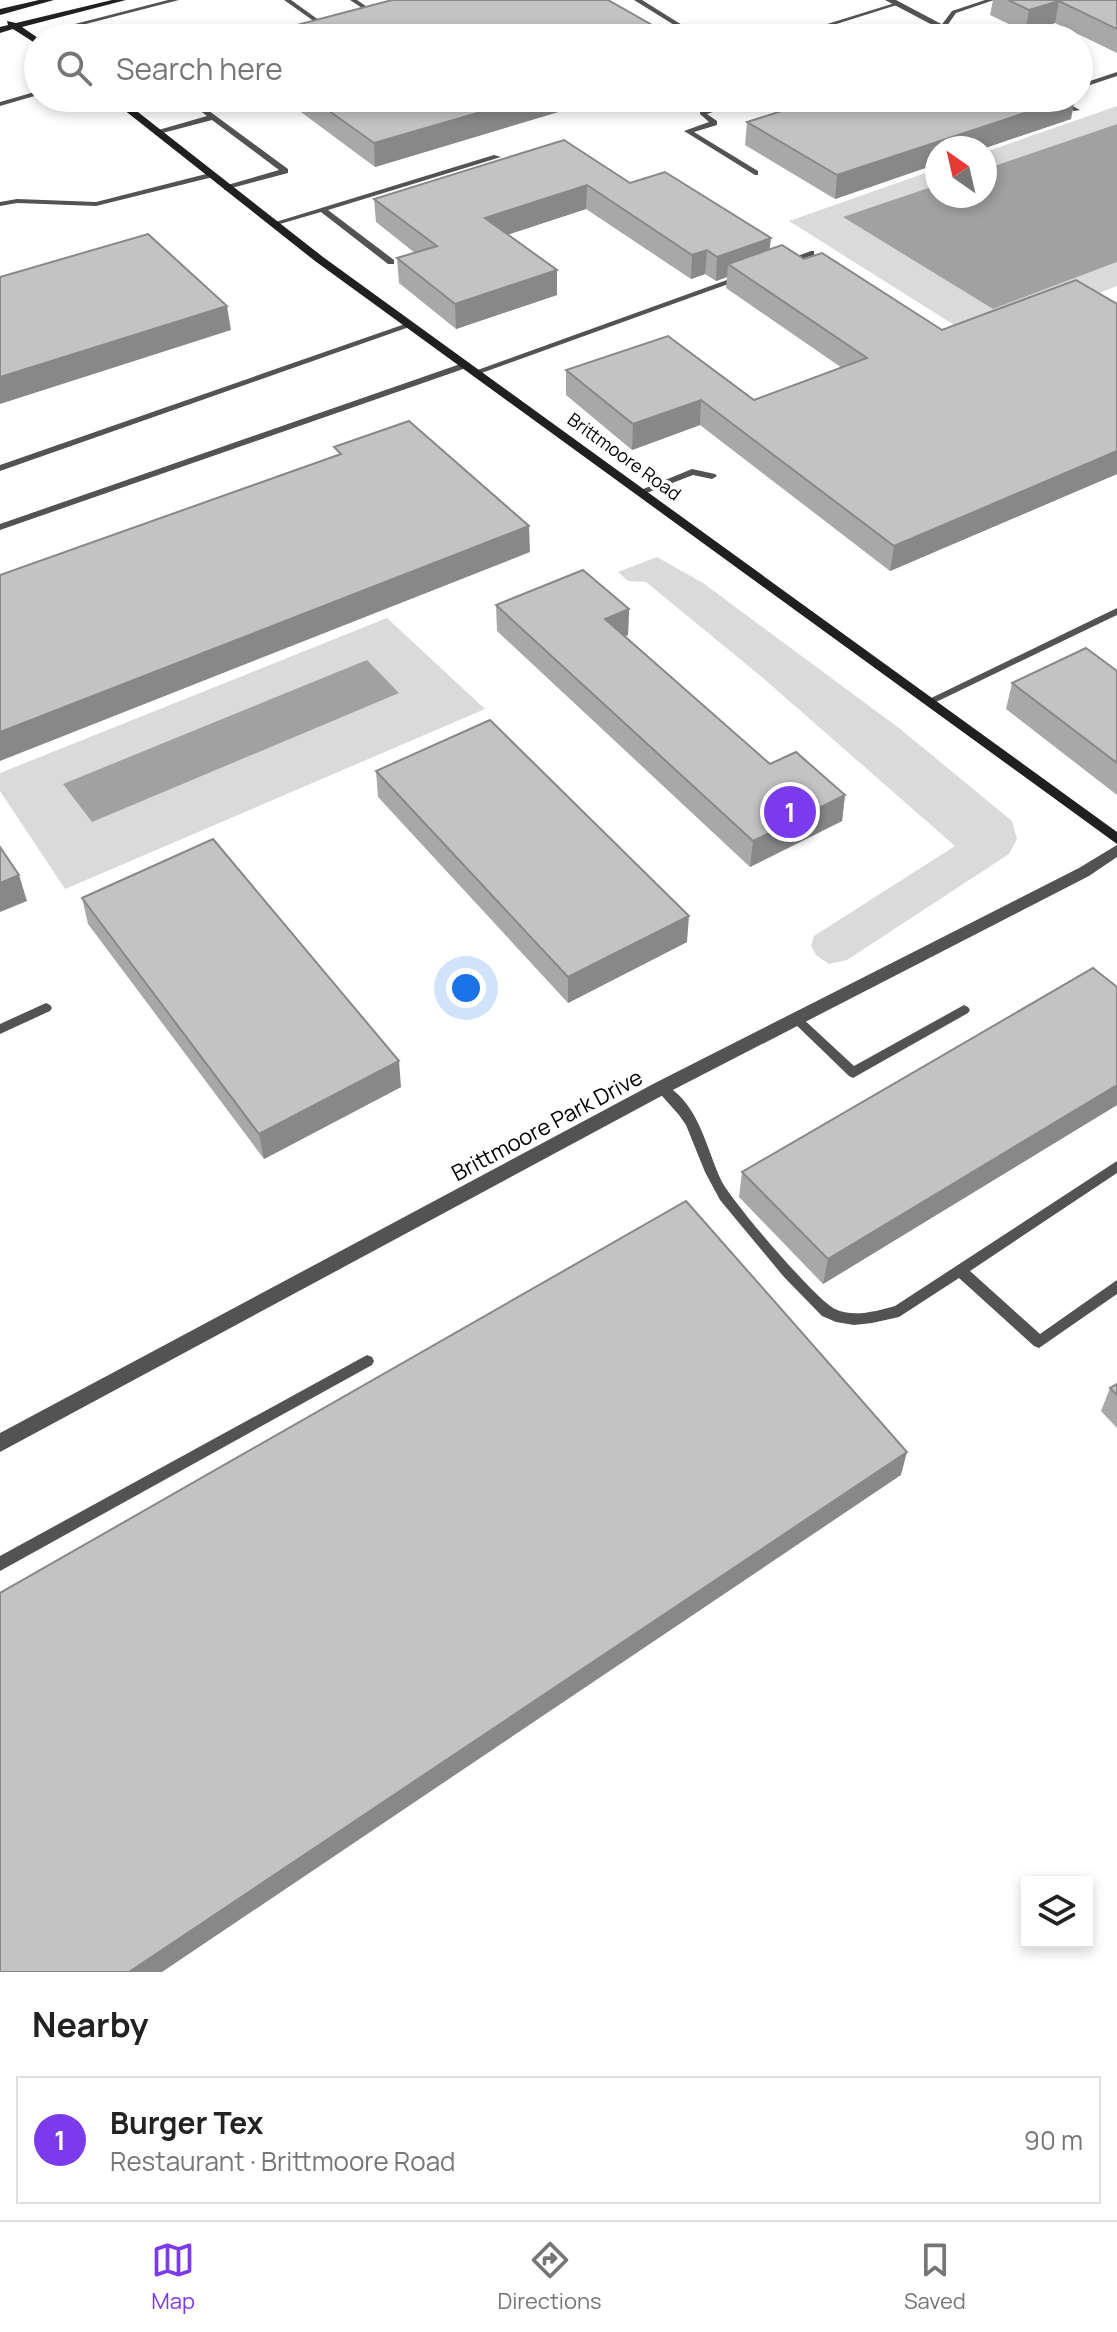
<!DOCTYPE html>
<meta charset="utf-8">
<style>
body{margin:0;font-family:Manrope,sans-serif;background:#f6f6f6;color:#222}
.controls{position:absolute;right:24px;bottom:24px;display:grid;overflow:hidden;border-radius:0px;box-shadow:0 4px 12px #0003}
.controls button{width:72px;height:72px;display:grid;place-items:center;padding:0;border:0;border-bottom:2px solid #e0e0e0;background:#fff;color:#222;font:40px sans-serif}
.compass{position:absolute;left:925px;top:136px;width:72px;height:72px;border-radius:50%;background:#fff;box-shadow:0 4px 12px #0003;rotate:326deg}
.you{position:absolute;left:466px;top:988px;width:28px;height:28px;margin:-20px;border:6px solid #fff;border-radius:50%;background:#1a73e8;box-shadow:0 0 0 12px #1a73e833}
.badge{display:grid;place-items:center;width:52px;height:52px;border-radius:50%;background:#7c3aed;color:#fff;font-size:26px;font-weight:700}
.pin{position:absolute;translate:-50% -50%;border:4px solid #fff;box-shadow:0 2px 8px #0006}
.list{margin:0;padding:0;list-style:none}
h2{display:flex;justify-content:space-between;align-items:center;height:104px;margin:0;padding:0 32px;font-size:34px}
h2 small{font-size:26px;font-weight:400;color:#767676}
.list li{display:grid;grid-template-columns:52px 1fr auto;gap:24px;align-items:center;box-sizing:border-box;height:128px;margin:0 16px 16px;padding:0 16px;border:2px solid #e0e0e0;border-radius:0px}
.list b{display:block;font-size:30px;white-space:nowrap}
.list p{margin:0;font-size:26px;white-space:nowrap;color:#767676}
.list em{font-size:26px;font-style:normal;color:#767676}
.icon{flex:none;width:44px;height:44px;fill:none;stroke:currentColor;stroke-width:2;stroke-linecap:round;stroke-linejoin:round}
.map{position:relative;flex:none;width:1117px;height:1972px;overflow:hidden}
.search{position:absolute;background:#fff;box-shadow:0 4px 12px #0003;left:24px;right:24px;top:24px;height:88px;display:flex;align-items:center;gap:20px;box-sizing:border-box;padding:0 28px;border-radius:44px;color:#767676;font-size:30px}
.sheet{height:248px;background:#fff}
nav{display:flex;justify-content:space-around;align-items:center;box-sizing:border-box;height:112px;border-top:2px solid #e0e0e0;background:#fff;font-size:22px;color:#767676}
nav a{display:grid;justify-items:center;gap:4px}
nav .on{color:#7c3aed}
.map>svg:first-child{display:block}
.green{fill:#dadada}
.water{fill:#a1a1a1}
.lines{fill:none;stroke-linecap:round;stroke-linejoin:round}
.service{fill:#535353;fill-rule:evenodd}
.minor{fill:#535353;fill-rule:evenodd}
.tertiary{fill:#535353;fill-rule:evenodd}
.secondary{fill:#202020;fill-rule:evenodd}
.wall{fill:#a8a8a8}
.shaded-wall{fill:#888}
.building{fill:#c3c3c3;stroke:#888;stroke-width:2}
.labels{text-anchor:middle;stroke-width:7;stroke-linejoin:round;paint-order:stroke}
.far-street-label{font-size:18px;fill:#000;stroke:#fff}
.street-label{font-size:22px;fill:#000;stroke:#fff}
</style>
<div class="map">
<svg width="1117" height="1972" viewBox="0 0 1117 1972">
<rect width="100%" height="100%" fill="#fff"/>
<g class="green">
<polygon points="1117,106 1117,124 985,169 985,152"/>
<polygon points="937,169 937,185 845,217 993,309 1117,262 1117,286 978,340 789,221"/>
<polygon points="657,557 703,583 899,728 1012,821 1017,839 1009,854 847,960 829,964 816,955 811,946 814,936 955,846 763,678 646,582 628,581 618,572"/>
<polygon points="387,618 485,709 65,889 0,791 0,773"/>
</g>
<g class="water">
<polygon points="1117,124 1117,262 993,309 843,217 937,185 937,196 985,196 985,169"/>
<polygon points="367,660 399,693 92,822 63,784"/>
</g>
<g class="lines">
<g class="service">
<polygon points="168,0 179,0 74,27 71,25"/>
<polygon points="284,0 291,0 330,28 325,29"/>
<polygon points="350,0 357,0 379,15 374,16"/>
<polygon points="634,0 642,0 703,38 695,38"/>
<polygon points="985,0 994,0 956,13 947,26 986,38 976,38 940,27 952,11"/>
<polygon points="895,3 900,4 792,38 782,38"/>
<polygon points="1117,72 1117,76 1084,87 1079,85 1079,81 1084,83"/>
<polygon points="38,91 38,95 0,106 0,102"/>
<polygon points="184,98 191,98 196,102 210,98 221,98 201,105 288,169 288,173 224,190 224,186 279,170 212,120 155,135 155,131 207,116"/>
<polygon points="743,98 753,98 707,114 717,121 717,125 694,132 758,171 758,175 755,175 684,131 709,122 700,114 700,112"/>
<polygon points="1049,98 1057,98 1080,110 1074,111"/>
<polygon points="494,155 501,157 328,210 394,260 394,264 388,264 321,212 273,226 269,224"/>
<polygon points="210,173 214,175 213,177 96,206 17,203 0,206 0,202 17,199 96,202"/>
<polygon points="811,251 814,251 814,255 788,263 784,261"/>
<polygon points="738,276 745,278 479,374 472,372"/>
<polygon points="408,323 415,325 0,471 0,465"/>
<polygon points="466,362 469,363 469,367 0,530 0,524"/>
<polygon points="692,469 715,474 717,476 712,479 693,475 644,494 641,495 636,492"/>
<polygon points="1117,608 1117,615 934,703 930,704 925,701"/>
<polygon points="46,1003 50,1005 52,1008 50,1011 0,1034 0,1024"/>
<polygon points="964,1005 968,1007 970,1010 968,1013 853,1078 849,1076 790,1019 792,1016 800,1016 854,1066"/>
<path d="M661,1083c37,16 45,65 60,97 11,22 94,119 114,129 18,9 42,2 60,-3l222,-145v12l-147,98 70,63 77,-54v14l-78,54 -5,-2 -75,-68 -60,39 -27,6 -18,2 -18,-3 -14,-6 -38,-39 -64,-77 -15,-28 -19,-47 -7,-10 -24,-27 2,-3z"/>
<polygon points="367,1355 372,1357 374,1361 372,1365 0,1571 0,1556"/>
</g>
<polygon class="minor" points="885,0 896,0 947,27 940,29"/>
<polygon class="tertiary" points="1117,845 1117,857 1089,876 667,1093 0,1452 0,1433 655,1083 1079,868"/>
<g class="secondary">
<polygon points="39,0 54,0 0,15 0,9"/>
<polygon points="112,0 126,0 22,27 38,38 38,45 13,29 0,33 0,27 8,25 7,21 16,23"/>
<polygon points="109,98 120,98 323,257 1117,832 1117,844 315,261"/>
</g>
</g>
<g class="wall">
<polygon points="993,0 1117,0 1117,53 1055,23 1025,32 990,15"/>
<polygon points="282,98 605,98 375,167"/>
<polygon points="1071,119 985,148 937,148 937,164 835,199 745,145 747,122"/>
<polygon points="564,140 630,183 770,249 804,259 942,330 1117,304 1117,474 890,571 700,425 632,450 566,395 566,370 754,400 842,368 726,288 727,277 716,281 705,274 691,279 586,209 508,234 557,270 557,295 456,329 399,283 397,258 415,253 376,222 374,199"/>
<polygon points="496,605 629,609 628,635 625,636 770,764 845,795 842,821 750,867 497,631"/>
<polygon points="1117,671 1117,795 1006,709 1012,683"/>
<polygon points="376,771 687,942 568,1003 378,797"/>
<polygon points="82,898 401,1087 264,1159 88,924"/>
<polygon points="1117,987 1117,1105 823,1284 739,1197 742,1172"/>
<polygon points="1117,1384 1117,1428 1101,1411 1110,1388"/>
</g>
<g class="shaded-wall">
<polygon points="1059,1 1055,23 1025,32 1029,10"/>
<polygon points="529,98 605,98 375,167 374,143"/>
<polygon points="1070,98 1075,98 1071,119 985,148 937,148 937,164 835,199 837,175"/>
<polygon points="587,185 586,209 486,242 485,218"/>
<polygon points="771,238 768,262 728,264 727,277 716,281 717,257"/>
<polygon points="707,250 705,274 691,279 692,255"/>
<polygon points="557,270 557,295 456,329 455,304"/>
<polygon points="227,306 231,330 0,404 0,377"/>
<polygon points="701,400 700,425 632,450 633,424"/>
<polygon points="1117,451 1117,474 890,571 894,546"/>
<polygon points="529,526 530,552 0,761 0,732"/>
<polygon points="629,609 628,635 604,645 605,619"/>
<polygon points="845,795 842,821 750,867 753,841"/>
<polygon points="19,875 27,901 0,912 0,883"/>
<polygon points="689,916 687,942 568,1003 568,977"/>
<polygon points="399,1061 401,1087 264,1159 259,1134"/>
<polygon points="1117,1085 1117,1105 823,1284 828,1259"/>
<polygon points="907,1452 901,1475 162,1972 129,1972"/>
</g>
<g class="building">
<polygon points="392,0 608,0 675,38 247,38"/>
<polygon points="1008,0 1117,0 1117,29 1059,1 1029,10"/>
<polygon points="311,98 529,98 374,143"/>
<polygon points="823,98 1070,98 837,175 747,122"/>
<polygon points="564,140 630,183 665,172 771,238 717,257 707,250 692,255 587,185 485,218 557,270 455,304 397,258 437,246 374,199"/>
<polygon points="148,234 227,306 0,377 0,277"/>
<polygon points="782,245 804,259 822,253 942,330 1076,280 1117,304 1117,451 894,546 701,400 633,424 566,370 668,336 754,400 867,358 728,264"/>
<polygon points="409,421 529,526 0,732 0,575 341,454 334,447"/>
<polygon points="583,570 629,609 605,619 770,764 796,752 845,795 753,841 496,605"/>
<polygon points="1086,648 1117,671 1117,763 1012,683"/>
<polygon points="490,720 689,916 568,977 376,771"/>
<polygon points="213,839 399,1061 259,1134 82,898"/>
<polygon points="0,847 19,875 0,883"/>
<polygon points="1093,968 1117,987 1117,1085 828,1259 742,1172"/>
<polygon points="686,1201 907,1452 129,1972 0,1972 0,1593"/>
<polygon points="1117,1384 1117,1395 1110,1388"/>
</g>
<g class="labels">
<g class="far-street-label">
<text transform="translate(624 457) rotate(36)" y="6">Brittmoore Road</text>
</g>
<g class="street-label">
<text transform="translate(547 1125) rotate(-28)" y="8">Brittmoore Park Drive</text>
</g>
</g>
</svg>
<div class="controls">
<button><svg class="icon" aria-label="layers" viewBox="0 0 24 24"><path d="M12 4l9 5-9 5-9-5zM3 14l9 5 9-5"/></svg></button>
</div>
<svg class="compass" viewBox="-18 -18 36 36"><path d="M0-13l5 13h-10z" fill="#e53935"/><path d="M0 13l5-13h-10z" fill="#767676"/></svg>
<div class="you"></div>
<div class="pin badge" style="left:790px;top:812px">1</div>
<div class="search"><svg class="icon" aria-label="search" viewBox="0 0 24 24"><circle cx="10" cy="10" r="6"/><path d="M15 15l6 6"/></svg>Search here</div>
</div>
<section class="sheet">
<h2>Nearby<small></small></h2>
<ul class="list">
<li><span class="badge">1</span><div><b>Burger Tex</b><p>Restaurant · Brittmoore Road</p></div><em>90 m</em></li>
</ul>
</section>
<nav>
<a class="on"><svg class="icon" aria-label="map" viewBox="0 0 24 24"><path d="M3 6l6-2 6 2 6-2v14l-6 2-6-2-6 2zM9 4v14M15 6v14"/></svg>Map</a>
<a><svg class="icon" aria-label="directions" viewBox="0 0 24 24"><path d="M12 3l9 9-9 9-9-9zM9 14v-3h6M13 9l2 2-2 2"/></svg>Directions</a>
<a><svg class="icon" aria-label="saved" viewBox="0 0 24 24"><path d="M7 4h10v16l-5-4-5 4z"/></svg>Saved</a>
</nav>
